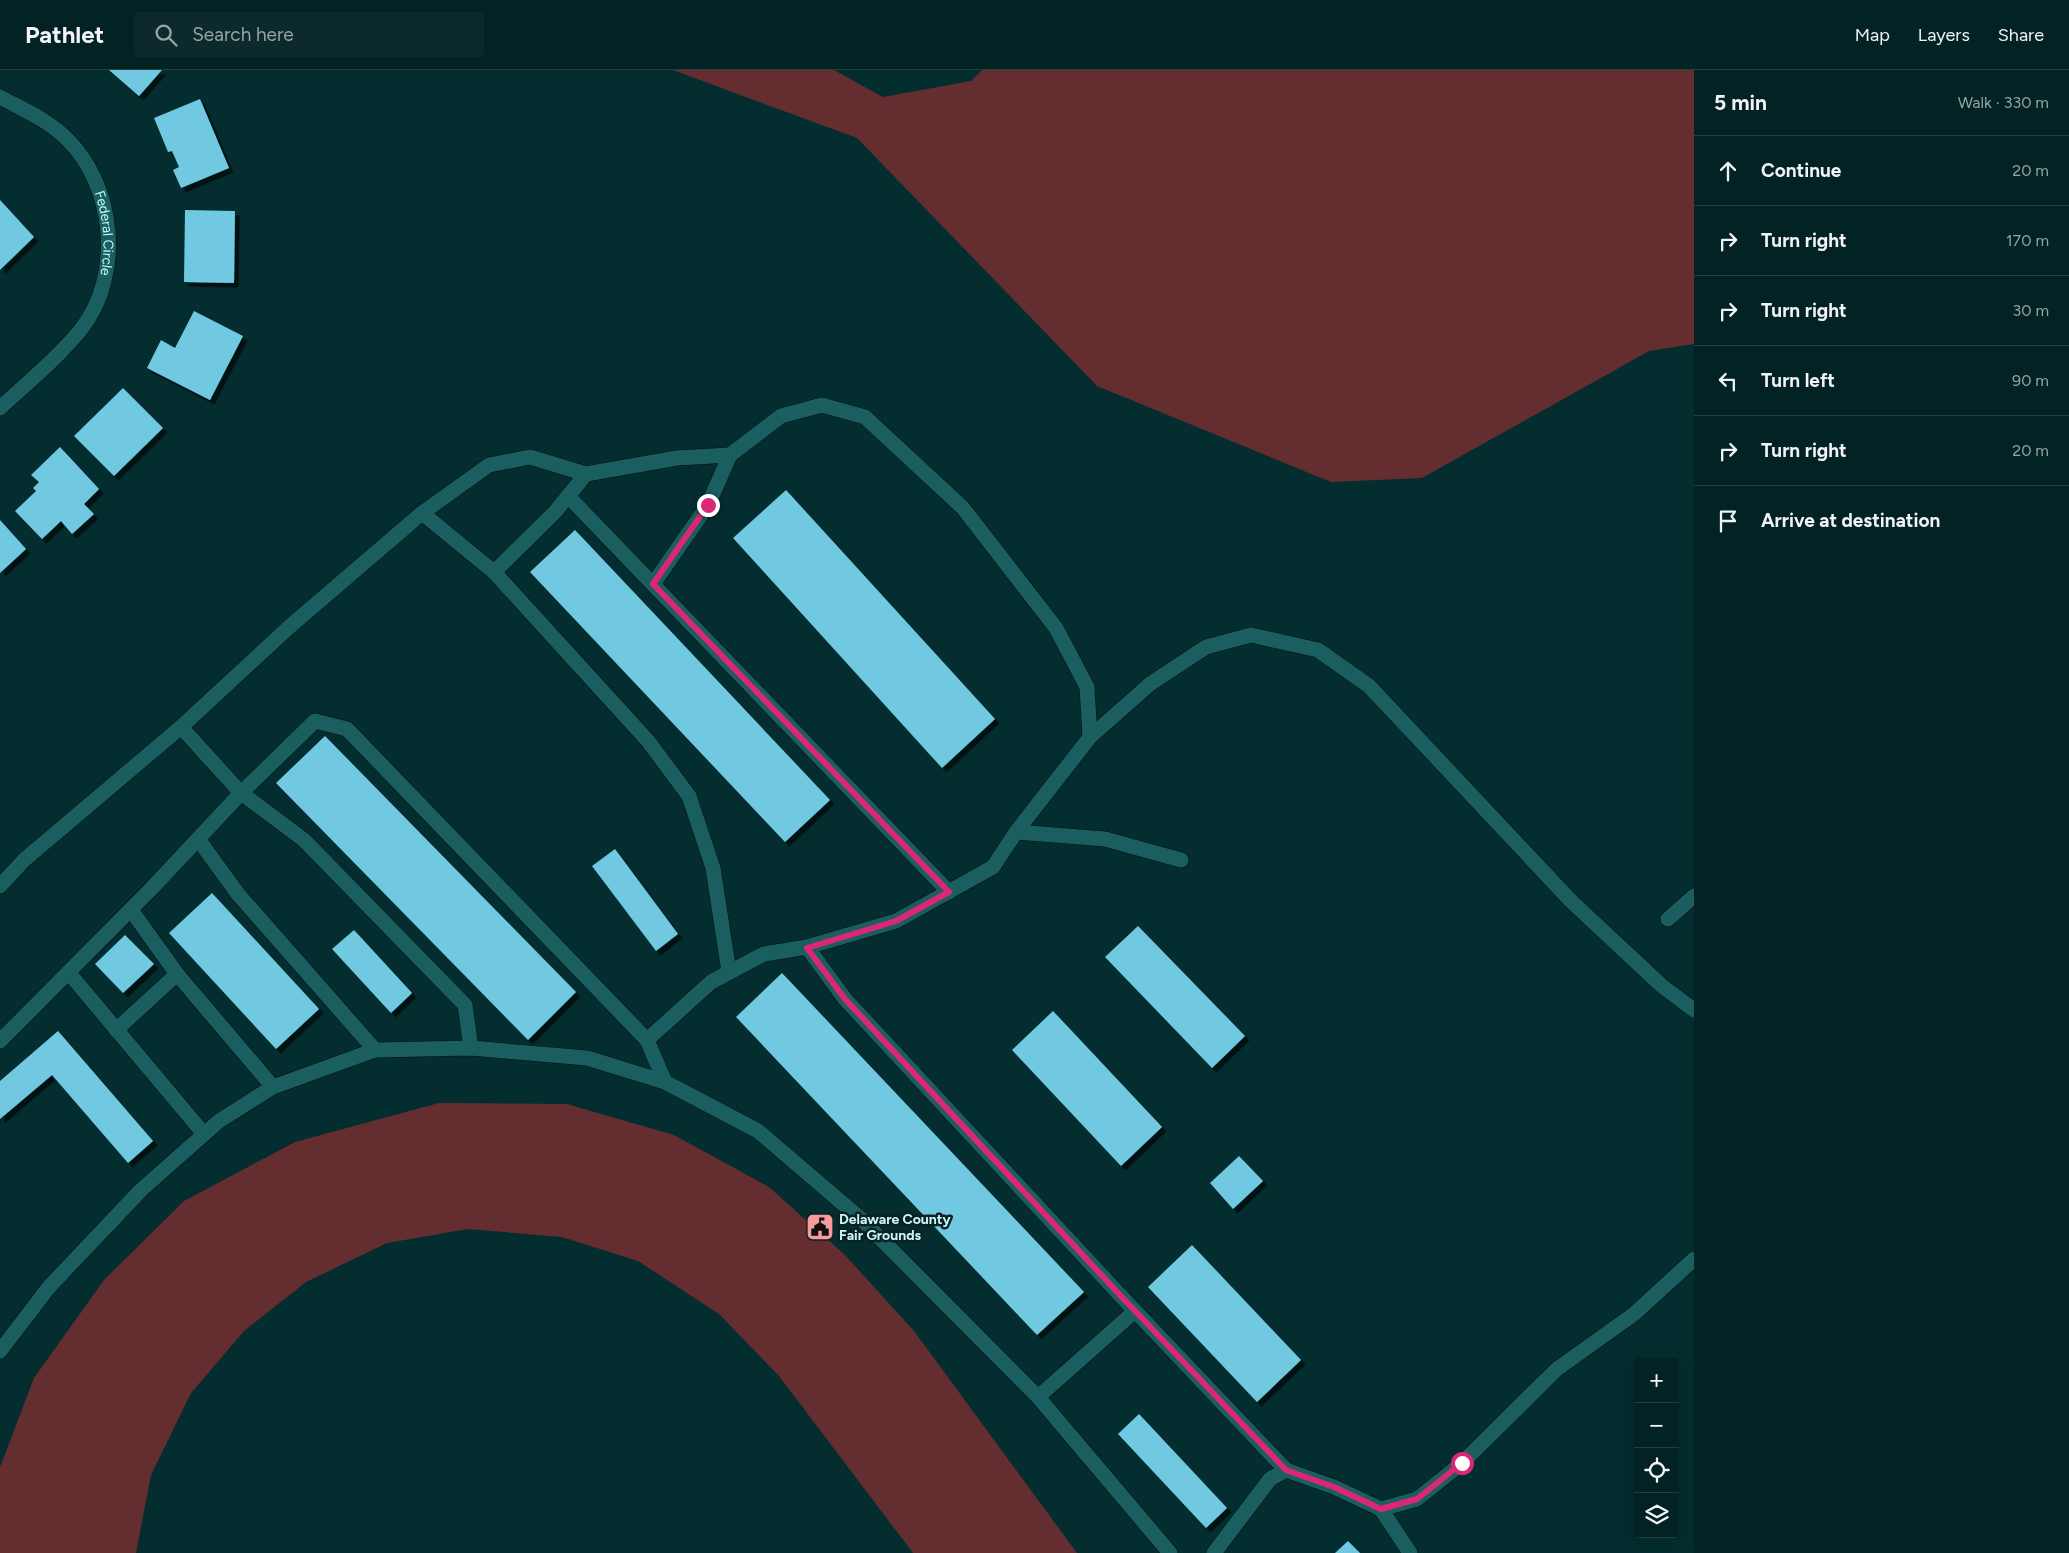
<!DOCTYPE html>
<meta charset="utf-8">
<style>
body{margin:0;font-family:Figtree,sans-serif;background:#0c2a2b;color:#f1f3f6}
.controls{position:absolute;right:15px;bottom:15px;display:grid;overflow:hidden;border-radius:5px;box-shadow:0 5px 20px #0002}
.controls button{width:45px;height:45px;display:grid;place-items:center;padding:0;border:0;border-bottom:1px solid #233f41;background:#022223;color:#f1f3f6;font:25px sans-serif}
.stop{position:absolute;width:15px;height:15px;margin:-11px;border:4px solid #db2777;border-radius:50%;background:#fff}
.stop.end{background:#db2777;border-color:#fff;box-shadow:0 1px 5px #0008}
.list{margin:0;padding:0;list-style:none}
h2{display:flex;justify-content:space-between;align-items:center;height:65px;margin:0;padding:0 20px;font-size:21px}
h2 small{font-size:16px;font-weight:400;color:#96a4a6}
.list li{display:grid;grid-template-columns:32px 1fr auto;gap:15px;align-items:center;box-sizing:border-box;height:70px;padding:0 20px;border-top:1px solid #233f41}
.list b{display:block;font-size:19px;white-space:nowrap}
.list em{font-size:16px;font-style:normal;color:#96a4a6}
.icon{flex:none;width:28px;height:28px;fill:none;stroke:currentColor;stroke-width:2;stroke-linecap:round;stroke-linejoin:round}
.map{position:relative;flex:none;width:1694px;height:1483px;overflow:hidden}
header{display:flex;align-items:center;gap:30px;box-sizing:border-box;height:70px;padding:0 25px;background:#022223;border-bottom:1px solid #233f41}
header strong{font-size:24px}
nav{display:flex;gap:28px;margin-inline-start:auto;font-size:18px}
.search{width:350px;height:45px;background:#0c2a2b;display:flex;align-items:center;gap:12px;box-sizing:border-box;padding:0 18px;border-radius:5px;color:#96a4a6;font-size:19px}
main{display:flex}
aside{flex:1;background:#022223}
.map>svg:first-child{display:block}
.green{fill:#642e30}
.building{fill:#71c8e1;filter:url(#shadow)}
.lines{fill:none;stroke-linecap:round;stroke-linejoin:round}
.lane-casing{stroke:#041213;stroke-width:16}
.street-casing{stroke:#041213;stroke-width:16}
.lane{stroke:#1a5e60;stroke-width:15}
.street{stroke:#1a5e60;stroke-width:15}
.route{stroke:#db2777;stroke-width:6}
.labels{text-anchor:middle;stroke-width:5;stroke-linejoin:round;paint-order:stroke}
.street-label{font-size:14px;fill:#c3f9fb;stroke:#102021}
.poi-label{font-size:14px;font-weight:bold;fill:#c3f9fb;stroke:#102021;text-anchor:start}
</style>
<header>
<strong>Pathlet</strong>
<div class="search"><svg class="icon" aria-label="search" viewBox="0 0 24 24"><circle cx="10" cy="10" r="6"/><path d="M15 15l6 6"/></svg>Search here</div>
<nav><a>Map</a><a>Layers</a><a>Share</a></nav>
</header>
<main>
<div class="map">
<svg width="1694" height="1483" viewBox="0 0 1694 1483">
<defs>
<filter id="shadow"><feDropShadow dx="4.5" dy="4.5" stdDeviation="0" flood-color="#0009"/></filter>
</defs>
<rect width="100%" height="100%" fill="#032d2f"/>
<g class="green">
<polygon points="673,0 834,0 883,27 971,11 982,0 1694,0 1694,274 1649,281 1422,408 1331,412 1097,316 857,68"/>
<polygon points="439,1033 567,1034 674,1065 769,1117 845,1185 914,1261 1077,1483 913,1483 779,1306 719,1244 638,1191 562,1167 468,1159 387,1173 306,1212 244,1261 191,1323 151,1405 136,1483 0,1483 0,1397 34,1308 104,1210 184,1131 295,1072"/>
</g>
<g class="building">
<polygon points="109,0 162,0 139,26"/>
<polygon points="200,29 229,98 181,118 173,100 179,97 172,81 168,82 154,48"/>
<polygon points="0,130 34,167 0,200"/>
<polygon points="185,140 235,141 234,213 184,212"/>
<polygon points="194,241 243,266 210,330 147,298 161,270 175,278"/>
<polygon points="123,318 163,358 114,406 74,366"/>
<polygon points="60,377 99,419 84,434 94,444 72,464 61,451 42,469 15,441 36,421 33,418 39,412 31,405"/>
<polygon points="786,420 995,649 942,698 733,468"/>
<polygon points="0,450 26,479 0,503"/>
<polygon points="575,460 830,730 785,772 530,502"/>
<polygon points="325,666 576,922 528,970 276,713"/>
<polygon points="615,779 678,864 656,881 592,796"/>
<polygon points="212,823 319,939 276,979 169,863"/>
<polygon points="1138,856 1245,966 1212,998 1105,887"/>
<polygon points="354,860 412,923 391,943 332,879"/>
<polygon points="125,865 154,894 123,923 95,894"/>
<polygon points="782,903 1084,1222 1037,1265 736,947"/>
<polygon points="1053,941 1162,1057 1121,1096 1012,980"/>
<polygon points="58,961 153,1071 128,1093 52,1005 0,1049 0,1011"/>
<polygon points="1239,1086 1263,1111 1233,1139 1210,1113"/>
<polygon points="1192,1175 1301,1290 1257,1332 1148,1217"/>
<polygon points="1139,1344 1227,1438 1206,1458 1118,1364"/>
<polygon points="1348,1471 1360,1483 1335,1483"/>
</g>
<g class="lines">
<defs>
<g id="lane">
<polyline points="568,426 949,822"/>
<polyline points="422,443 494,502 648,671 689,726 713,798 729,902"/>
<polyline points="494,502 555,442 586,404 677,388 730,385 781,346 822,335 865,347 963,438 1056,558 1087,617 1090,667 1016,762 993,797 896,851 807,877 764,884 711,912 647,970"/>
<polyline points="653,514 708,435 730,385"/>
<polyline points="181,657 241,723 304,770 465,935 471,978"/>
<polyline points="1090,667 1150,614 1206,577 1251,565 1318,580 1369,616 1571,831 1662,916 1694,940"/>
<polyline points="1016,762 1105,769 1181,790"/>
<polyline points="198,769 238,824 375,980"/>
<polyline points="0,816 24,790 181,657 288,558 422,443 489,395 530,387 586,404"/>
<polyline points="131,840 177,904 273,1017"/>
<polyline points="1668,849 1694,826"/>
<polyline points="807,877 845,929 1119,1224 1286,1400"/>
<polyline points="69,903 204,1064"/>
<polyline points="116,960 177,904"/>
<polyline points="0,971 152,818 241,723 315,651 347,659 647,970 665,1012"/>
<polyline points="0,1281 49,1217 141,1120 219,1051 273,1017 375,980 471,978 587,988 665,1012 758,1061 862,1150 1038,1327 1170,1483"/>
<polyline points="1038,1327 1135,1241"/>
<polyline points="1381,1439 1410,1483"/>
<polyline points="1214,1483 1270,1409 1286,1400 1334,1417 1381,1439 1417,1429 1462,1393 1557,1299 1634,1244 1694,1189"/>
</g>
<g id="street">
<path id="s1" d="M0,27c24,13 48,23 67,42 48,47 56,136 15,189 -24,30 -54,54 -82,80"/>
</g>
</defs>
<use href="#lane" class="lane-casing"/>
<use href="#street" class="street-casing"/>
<use href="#lane" class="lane"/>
<use href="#street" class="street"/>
</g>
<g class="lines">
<polyline class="route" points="708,435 653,514 949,822 896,851 807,878 845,929 1119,1224 1286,1400 1334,1417 1381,1439 1417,1429 1462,1393"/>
</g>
<defs>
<symbol id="civic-square" viewBox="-11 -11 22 22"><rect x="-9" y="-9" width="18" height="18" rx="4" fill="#f59b9c" stroke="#102021"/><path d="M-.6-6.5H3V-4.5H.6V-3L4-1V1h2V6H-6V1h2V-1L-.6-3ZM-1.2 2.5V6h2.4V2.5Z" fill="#111"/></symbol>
</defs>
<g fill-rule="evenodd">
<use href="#civic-square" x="804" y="1141" width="32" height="32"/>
</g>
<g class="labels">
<g class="street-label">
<text dy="5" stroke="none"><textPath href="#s1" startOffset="184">Federal Circle</textPath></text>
</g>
<g class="poi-label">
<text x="839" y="1154">Delaware County<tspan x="839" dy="16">Fair Grounds</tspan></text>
</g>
</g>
</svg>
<div class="controls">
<button>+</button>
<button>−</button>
<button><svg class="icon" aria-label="locate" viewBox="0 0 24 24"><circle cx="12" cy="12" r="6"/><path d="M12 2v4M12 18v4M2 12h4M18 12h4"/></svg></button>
<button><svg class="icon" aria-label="layers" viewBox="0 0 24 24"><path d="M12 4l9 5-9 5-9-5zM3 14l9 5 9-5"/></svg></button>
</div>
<div class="stop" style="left:1462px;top:1393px"></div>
<div class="stop end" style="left:708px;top:435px"></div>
</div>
<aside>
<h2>5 min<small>Walk · 330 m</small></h2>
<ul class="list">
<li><svg class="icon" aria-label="ahead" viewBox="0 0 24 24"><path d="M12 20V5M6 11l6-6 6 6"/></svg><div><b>Continue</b></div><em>20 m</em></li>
<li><svg class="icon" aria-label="right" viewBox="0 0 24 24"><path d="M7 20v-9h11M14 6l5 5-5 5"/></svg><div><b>Turn right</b></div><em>170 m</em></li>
<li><svg class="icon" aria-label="right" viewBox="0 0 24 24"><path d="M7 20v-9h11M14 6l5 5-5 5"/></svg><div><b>Turn right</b></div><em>30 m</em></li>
<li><svg class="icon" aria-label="left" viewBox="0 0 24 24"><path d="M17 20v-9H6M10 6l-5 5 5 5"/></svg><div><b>Turn left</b></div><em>90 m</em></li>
<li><svg class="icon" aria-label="right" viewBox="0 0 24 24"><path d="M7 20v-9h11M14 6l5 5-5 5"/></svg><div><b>Turn right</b></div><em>20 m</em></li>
<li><svg class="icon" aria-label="arrive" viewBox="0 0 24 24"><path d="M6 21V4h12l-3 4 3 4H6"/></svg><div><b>Arrive at destination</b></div></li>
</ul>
</aside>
</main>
